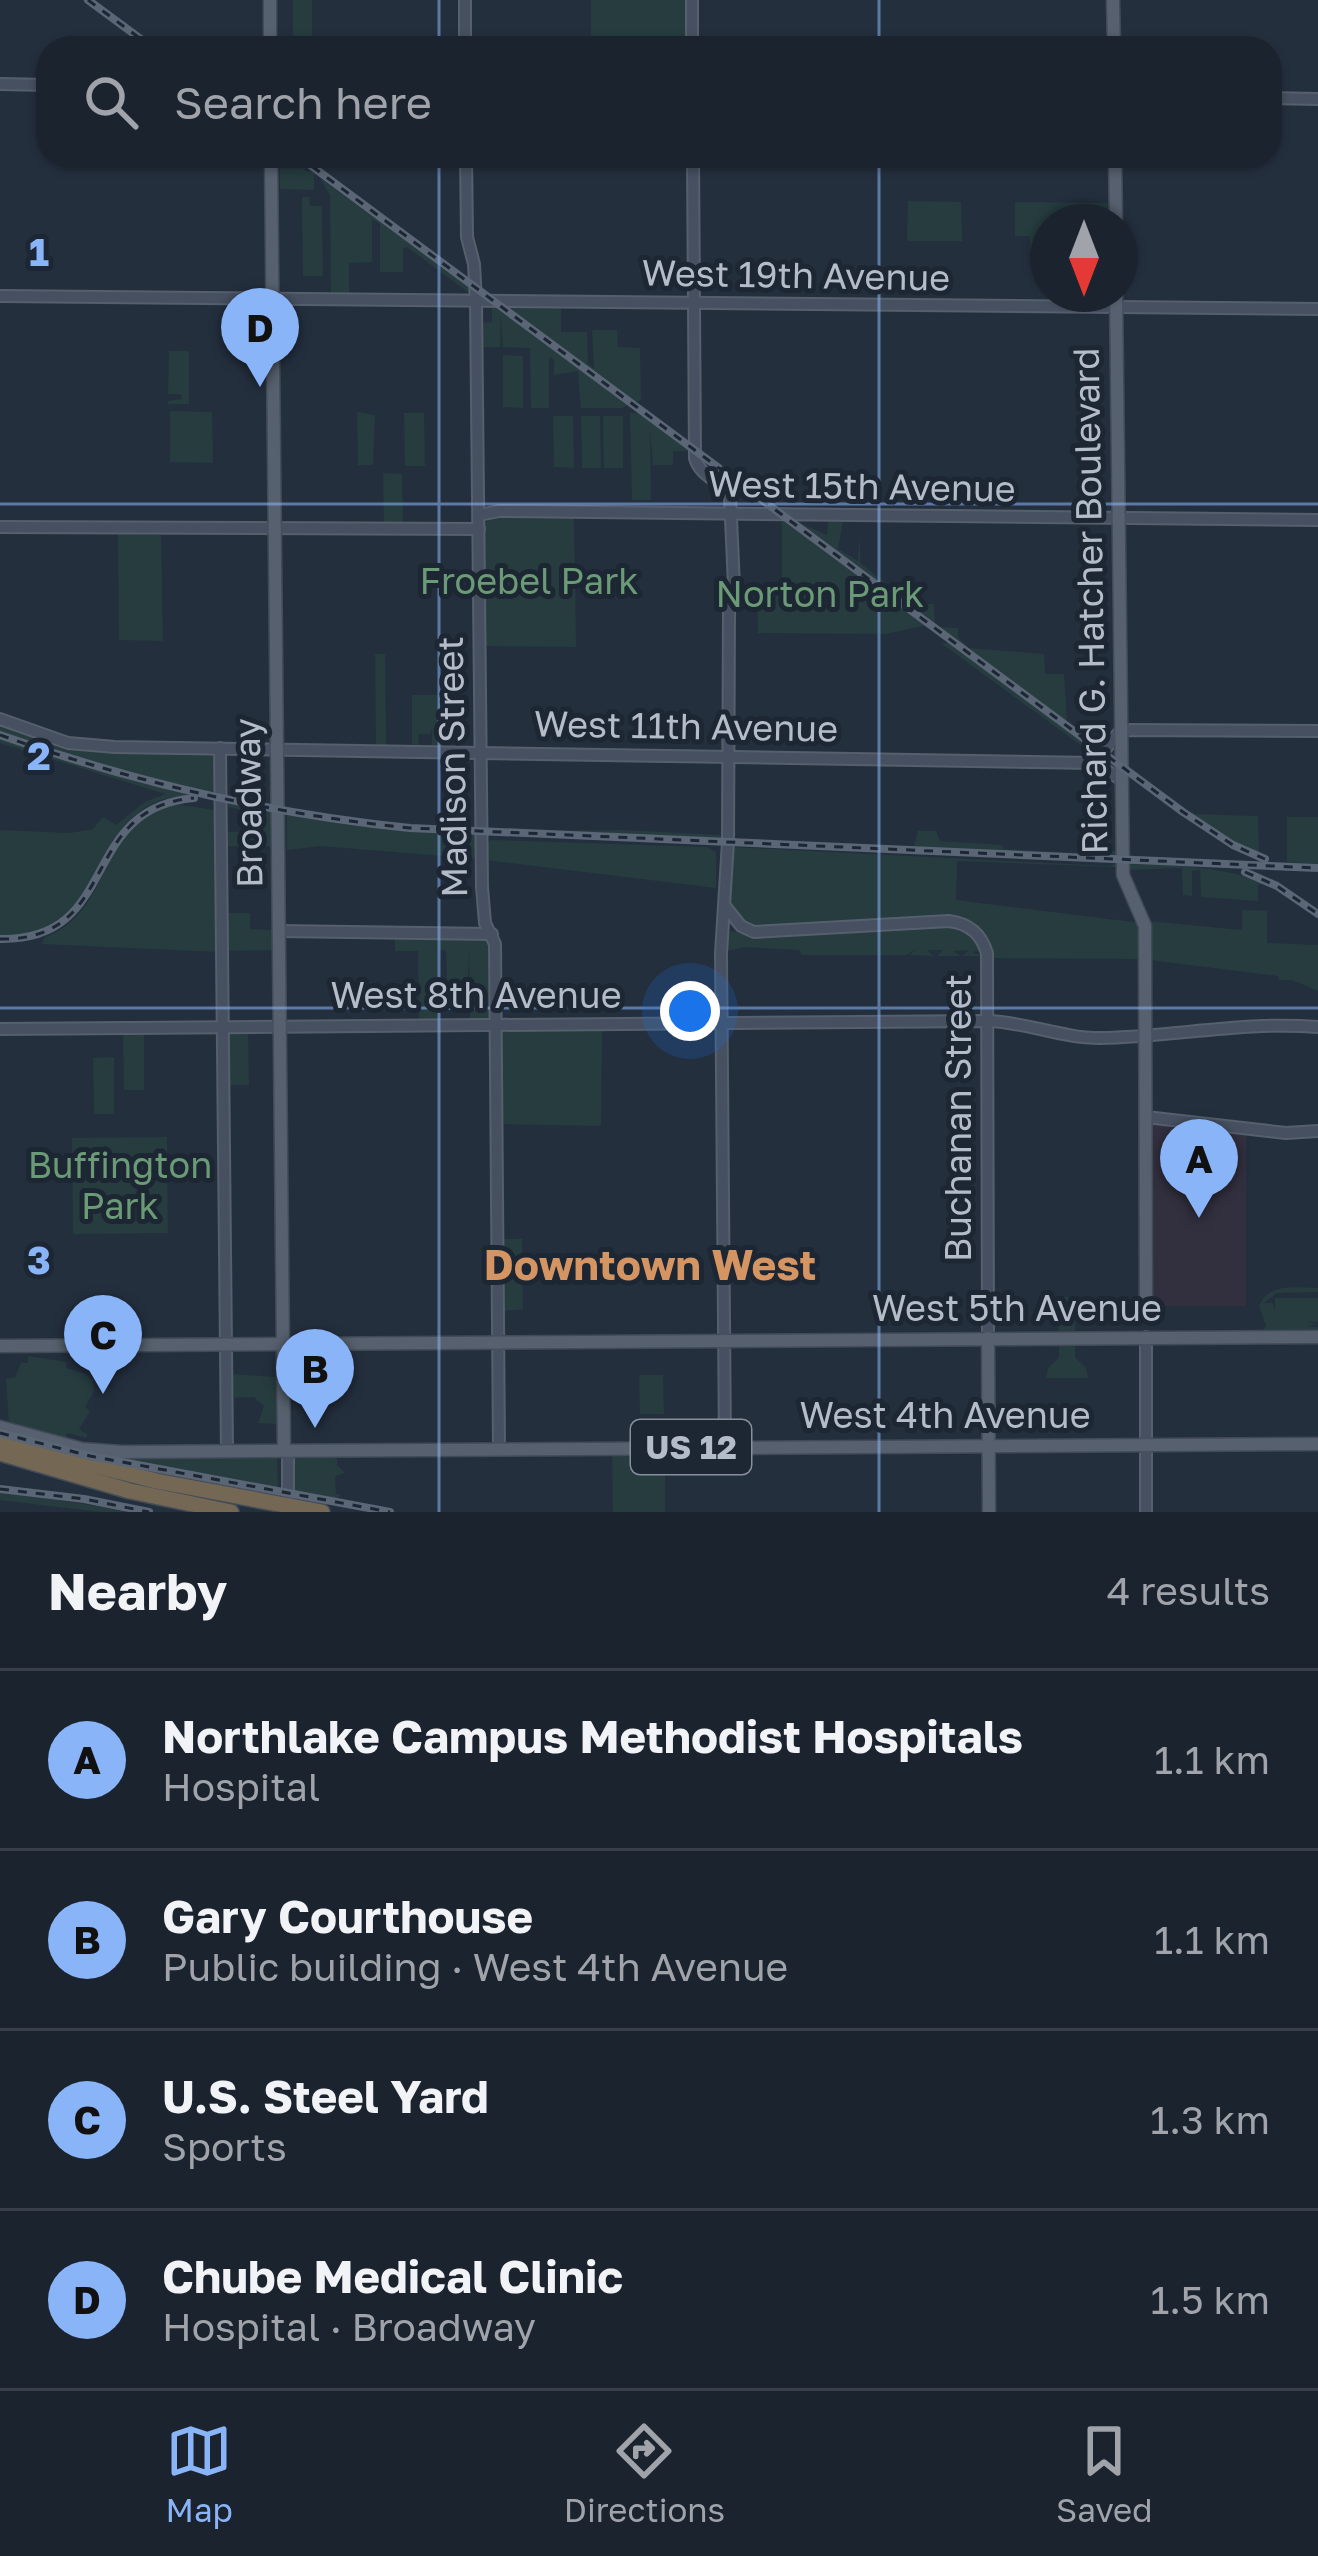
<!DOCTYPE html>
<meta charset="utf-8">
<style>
body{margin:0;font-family:"Golos Text",sans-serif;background:#242b36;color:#f1f3f6}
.compass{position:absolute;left:1030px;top:204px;width:108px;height:108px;border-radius:50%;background:#1b232e;box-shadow:0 3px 9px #0004;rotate:180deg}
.you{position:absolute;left:690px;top:1011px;width:42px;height:42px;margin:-30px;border:9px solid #fff;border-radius:50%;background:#1a73e8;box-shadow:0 0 0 18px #1a73e833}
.badge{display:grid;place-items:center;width:78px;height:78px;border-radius:50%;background:#8ab4f8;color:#111;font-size:39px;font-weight:700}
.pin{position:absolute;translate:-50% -99px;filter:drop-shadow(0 3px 6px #0008)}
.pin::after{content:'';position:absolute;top:63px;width:42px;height:36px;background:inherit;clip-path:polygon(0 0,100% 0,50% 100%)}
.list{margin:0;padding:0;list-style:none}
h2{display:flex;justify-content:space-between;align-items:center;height:156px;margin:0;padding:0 48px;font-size:51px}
h2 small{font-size:39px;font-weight:400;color:#a0a4aa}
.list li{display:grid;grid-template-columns:78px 1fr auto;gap:36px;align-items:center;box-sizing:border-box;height:180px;padding:0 48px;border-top:3px solid #39404a}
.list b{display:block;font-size:45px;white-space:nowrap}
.list p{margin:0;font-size:39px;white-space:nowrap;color:#a0a4aa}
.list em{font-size:39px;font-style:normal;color:#a0a4aa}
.icon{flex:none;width:66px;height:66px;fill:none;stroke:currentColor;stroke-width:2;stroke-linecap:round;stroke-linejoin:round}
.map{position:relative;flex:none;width:1318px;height:1512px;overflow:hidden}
.search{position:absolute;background:#1b232e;box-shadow:0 3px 9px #0004;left:36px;right:36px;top:36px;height:132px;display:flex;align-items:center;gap:30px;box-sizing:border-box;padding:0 42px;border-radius:36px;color:#a0a4aa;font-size:45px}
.sheet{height:876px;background:#1b232e}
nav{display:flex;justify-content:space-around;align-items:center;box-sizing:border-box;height:168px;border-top:3px solid #39404a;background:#1b232e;font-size:33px;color:#a0a4aa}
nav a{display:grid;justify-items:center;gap:6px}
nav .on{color:#8ab4f8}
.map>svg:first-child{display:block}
.medical{fill:#32303f}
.green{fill:#263c3f}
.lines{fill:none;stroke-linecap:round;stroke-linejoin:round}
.secondary-casing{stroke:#565f6c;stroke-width:14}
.primary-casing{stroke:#414a57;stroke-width:15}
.highway-casing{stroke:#434c59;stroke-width:18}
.secondary{stroke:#465061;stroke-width:10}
.primary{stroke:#56606e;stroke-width:12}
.highway{stroke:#746855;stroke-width:15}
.rail-casing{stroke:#5a6575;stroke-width:8}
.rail{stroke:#1d2633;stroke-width:3;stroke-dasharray:9;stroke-linecap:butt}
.grid{fill:none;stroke:#8ab4f8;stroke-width:3;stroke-opacity:0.55}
.labels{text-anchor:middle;stroke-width:10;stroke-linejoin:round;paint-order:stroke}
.shield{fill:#1d2633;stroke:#878f9c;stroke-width:3}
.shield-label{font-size:33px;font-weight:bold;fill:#b4bcc9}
.street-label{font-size:36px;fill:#b4bcc9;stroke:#1d2633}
.park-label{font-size:36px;fill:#6b9a76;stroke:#1d2633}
.quarter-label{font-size:42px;font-weight:bold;fill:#d59563;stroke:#1d2633}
.grid-label{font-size:39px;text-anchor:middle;font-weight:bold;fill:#8ab4f8;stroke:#1d2633;stroke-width:10;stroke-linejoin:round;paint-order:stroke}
</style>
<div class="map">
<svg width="1318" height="1512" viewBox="0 0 1318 1512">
<rect width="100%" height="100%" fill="#242f3e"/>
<polygon class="medical" points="1153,1122 1246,1133 1246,1306 1151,1306"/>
<g class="green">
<rect x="293" y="0" width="19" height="48"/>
<polygon points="591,0 685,0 686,48 591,48"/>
<polygon points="280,156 291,156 306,171 314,172 314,190 280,189"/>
<polygon points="320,178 472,289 473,296 407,247 403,248 403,272 380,272 380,224 372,219 372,262 349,263 349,295 331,294 330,195"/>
<polygon points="302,197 309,197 310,206 322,206 323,276 303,276"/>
<polygon points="908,201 961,202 962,241 907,241"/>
<polygon points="1015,202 1111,203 1111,222 1048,222 1048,250 1030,250 1030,236 1015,236"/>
<polygon points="492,305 494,305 629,405 622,408 581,408 578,371 554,375 554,360 549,357 549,408 531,408 530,348 503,347 501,317 500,347 481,347 480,323 492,322"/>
<polygon points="506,306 561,307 561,332 587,332 588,364 594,368 592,330 617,330 618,347 640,348 641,400 636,402"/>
<polygon points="169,351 189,351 189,404 168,404 168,401 182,399 181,394 168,394"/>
<polygon points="503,355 523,356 523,408 503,407"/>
<polygon points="170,411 212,412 213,463 170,462"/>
<polygon points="357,412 375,415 373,465 358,465"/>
<polygon points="404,413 424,413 425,466 405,466"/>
<polygon points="630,413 639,413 689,451 673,451 673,465 653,465 650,429 651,500 632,500"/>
<polygon points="553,416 573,416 574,468 554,467"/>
<polygon points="581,416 600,416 601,468 582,468"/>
<polygon points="603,416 623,416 623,468 604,468"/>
<polygon points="383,473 402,474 403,525 384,525"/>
<polygon points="493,515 574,516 576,647 484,646 483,526"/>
<polygon points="782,519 784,519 927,625 886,634 758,633 757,596 782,596"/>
<polygon points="795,521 827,535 828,521 843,521 838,549 858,561 860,535 860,563 913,604 934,604 935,623"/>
<polygon points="118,534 161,535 163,641 119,640"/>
<polygon points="939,627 958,628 958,637 969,648 1044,654 1045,674 1064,674 1067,723"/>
<polygon points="949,642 1097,752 1094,755 942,644"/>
<polygon points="375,654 385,654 386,745 376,745"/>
<polygon points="412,695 450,695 450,728 440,729 440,745 432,745 432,729 430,734 418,734 419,746 412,744"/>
<polygon points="0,726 66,750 214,752 215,795 65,756 0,733"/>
<path d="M0,738l191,57c-112,4 -69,139 -191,141v-106l70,3 23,-4 10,-12 13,8 29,-23 20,-8 -165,-51z"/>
<polygon points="228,803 271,811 271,846 228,846 228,832 261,831 262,814 228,807"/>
<path d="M175,804l40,6 3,142 -176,-8 2,-6c71,-28 50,-109 131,-134z"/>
<polygon points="1190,814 1258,816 1259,856"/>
<polygon points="287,815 379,828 478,835 478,859 321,846 287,850"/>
<polygon points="1287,817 1318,817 1318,864 1287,862"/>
<polygon points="622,830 722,835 722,841 486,831"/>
<polygon points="918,831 936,831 940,841 1002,845 1003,849 1097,854 1098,850 1118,851 1117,856 913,849"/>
<polygon points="492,840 707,847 716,852 716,888 486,860 486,842"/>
<polygon points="732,847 1109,866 1118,863 1118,867 957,861 956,900 1141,923 1140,959 992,958 982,933 971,923 763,929 746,924 729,903"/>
<path d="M1128,864c56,2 120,1 167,38l-29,-18 -8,1v16l-57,-4 -1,-27 -8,1v25l-9,-1 -1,-27 -53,2z"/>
<polygon points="1242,910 1267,911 1267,943 1318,945 1318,991 1292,980 1279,980 1278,976 1150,960 1148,921 1242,930"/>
<polygon points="228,913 250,913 250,929 272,930 272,950 226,951"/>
<polygon points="948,927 972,936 981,951 972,952 983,956 962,956 969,950 953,951 961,956 937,956 943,950 927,950 934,956 910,955 915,950 907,955 802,955 799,950 746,947 726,951 727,934 731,931 762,938"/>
<polygon points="395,935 490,941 491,1020 470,1020 469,950 467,1010 448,1010 446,950 438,951 438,1020 419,1020 418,951 395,951"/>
<polygon points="602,1028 601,1126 501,1124 500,1029"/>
<polygon points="248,1031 249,1085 229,1085 228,1032"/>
<polygon points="123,1033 144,1033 144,1090 124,1090"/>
<polygon points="114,1057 114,1114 94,1114 93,1058"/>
<polygon points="167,1137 168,1233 73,1234 72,1138"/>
<polygon points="502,1239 522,1239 523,1309 503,1311"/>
<path d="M1318,1288v4l-41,1 -13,10h9l2,9v-14h43v24h-11l11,2 -10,2 10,1v4h-56l4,-5 -7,-20c10,-24 37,-18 59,-18z"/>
<polygon points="1045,1297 1088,1297 1086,1306 1075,1319 1075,1331 1059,1331 1059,1317 1050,1309"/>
<polygon points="1059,1344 1075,1344 1075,1357 1086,1368 1088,1378 1046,1378 1048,1368 1059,1358"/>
<path d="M291,1349h46c-1,19 -18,23 -21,47l-24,1z"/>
<polygon points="28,1356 67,1362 66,1368 84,1373 93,1380 94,1391 85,1407 90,1411 79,1429 88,1435 86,1438 67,1433 65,1439 9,1424 6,1379 15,1377 21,1363 28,1363"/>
<polygon points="232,1374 274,1377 276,1374 276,1424 258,1423 264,1406 254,1397 229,1398"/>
<polygon points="639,1375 663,1375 664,1414 640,1414"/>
<polygon points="665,1451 665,1512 613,1512 612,1452"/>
<polygon points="337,1453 337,1465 345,1473 335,1476 336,1494 341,1495 336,1499 292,1491 290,1456"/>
<polygon points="95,1455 277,1456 278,1488 274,1487"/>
<polygon points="0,1492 139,1512 100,1512 0,1500"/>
</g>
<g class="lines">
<defs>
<g id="secondary">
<polyline points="465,0 465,48"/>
<polyline points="692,0 692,48"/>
<polyline points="0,84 48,85"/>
<polyline points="1270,98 1318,99"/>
<polyline points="466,156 467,237 474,264 476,301 482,887 485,923 495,944 499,1448"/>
<path d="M693,156l2,302c5,19 26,22 35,39l4,88 -5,26 -1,231 -7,111 4,493"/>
<polyline points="0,296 1318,309"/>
<polyline points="479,515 499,511 1318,520"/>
<polyline points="0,527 479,529"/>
<polyline points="0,719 68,743 115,747 1094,763 1122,780"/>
<polyline points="220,748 227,1451"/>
<polyline points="1094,763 1121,730 1318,731"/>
<path d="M725,906l16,20 13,6 195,-11c21,3 32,13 38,32l1,385"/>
<polyline points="279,931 492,934"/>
<path d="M0,1029l988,-8c38,1 73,17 112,17 73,-1 144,-17 218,-11"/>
<polyline points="1146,1117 1286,1133 1318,1131"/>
<polyline points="1146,1337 1146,1512"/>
<polyline points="284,1450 288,1455 288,1511"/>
</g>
<g id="primary">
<polyline points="270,0 270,48"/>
<polyline points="1113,0 1114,48"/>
<polyline points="271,156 284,1450"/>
<polyline points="1115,156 1116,222"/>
<polyline points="1116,294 1123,875 1145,926 1146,1309"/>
<polyline points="988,1338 989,1512"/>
<polyline points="0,1346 1318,1337"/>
<polyline points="0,1427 82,1449 122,1452 1318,1444"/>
</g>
<g id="highway">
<polyline points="0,1441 156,1481 322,1512"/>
<polyline points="0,1453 130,1491 231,1512"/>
</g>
</defs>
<use href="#secondary" class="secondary-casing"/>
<use href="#primary" class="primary-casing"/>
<use href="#highway" class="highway-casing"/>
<use href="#secondary" class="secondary"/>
<use href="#primary" class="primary"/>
<use href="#highway" class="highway"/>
<defs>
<g id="rail">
<polyline points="88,0 153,48"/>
<polyline points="298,156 1183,812 1233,845 1265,859"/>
<path d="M0,735c133,47 270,79 410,93l908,40"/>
<polyline points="1245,872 1277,886 1318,914"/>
<path d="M0,939c122,2 77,-131 194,-141"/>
<polyline points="0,1433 90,1456 390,1512"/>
<polyline points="0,1489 84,1499 149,1512"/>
</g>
</defs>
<use href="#rail" class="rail-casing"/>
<use href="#rail" class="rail"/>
</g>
<path class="grid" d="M439,0v48M879,0v48M439,156v1356M879,156v1356M0,504h1318M0,1008h1318"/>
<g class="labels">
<rect class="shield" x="631" y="1420" width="120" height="54" rx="9"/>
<g class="shield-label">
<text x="691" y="1459">US 12</text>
</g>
<g class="street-label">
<text transform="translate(796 275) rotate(1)" y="13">West 19th Avenue</text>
<text transform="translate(862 486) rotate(1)" y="13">West 15th Avenue</text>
<text transform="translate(1090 601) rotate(-91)" y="13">Richard G. Hatcher Boulevard</text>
<text transform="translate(686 726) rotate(1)" y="13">West 11th Avenue</text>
<text transform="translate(452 767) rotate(-91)" y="13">Madison Street</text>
<text transform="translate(248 803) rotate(-91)" y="13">Broadway</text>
<text x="476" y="1008">West 8th Avenue</text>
<text transform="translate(958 1118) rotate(-90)" y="13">Buchanan Street</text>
<text x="1017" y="1321">West 5th Avenue</text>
<text x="945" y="1428">West 4th Avenue</text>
</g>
<g class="park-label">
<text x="529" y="594">Froebel Park</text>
<text x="820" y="607">Norton Park</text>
<text x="120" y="1178">Buffington<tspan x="120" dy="41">Park</tspan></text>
</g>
<g class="quarter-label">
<text x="650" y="1280">Downtown West</text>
</g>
</g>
<g class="grid-label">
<text x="39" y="266">1</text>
<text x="39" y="770">2</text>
<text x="39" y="1274">3</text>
</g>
</svg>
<svg class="compass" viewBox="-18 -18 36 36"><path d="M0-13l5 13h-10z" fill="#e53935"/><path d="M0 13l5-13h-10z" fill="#a0a4aa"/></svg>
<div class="you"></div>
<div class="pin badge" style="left:1199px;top:1218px">A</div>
<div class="pin badge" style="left:315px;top:1428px">B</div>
<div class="pin badge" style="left:103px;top:1394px">C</div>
<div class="pin badge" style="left:260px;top:387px">D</div>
<div class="search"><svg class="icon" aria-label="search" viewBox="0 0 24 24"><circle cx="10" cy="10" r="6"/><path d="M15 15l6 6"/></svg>Search here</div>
</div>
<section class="sheet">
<h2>Nearby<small>4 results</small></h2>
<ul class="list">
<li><span class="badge">A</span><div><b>Northlake Campus Methodist Hospitals</b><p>Hospital</p></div><em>1.1 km</em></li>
<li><span class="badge">B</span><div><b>Gary Courthouse</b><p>Public building · West 4th Avenue</p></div><em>1.1 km</em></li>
<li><span class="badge">C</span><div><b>U.S. Steel Yard</b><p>Sports</p></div><em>1.3 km</em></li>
<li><span class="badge">D</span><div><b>Chube Medical Clinic</b><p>Hospital · Broadway</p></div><em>1.5 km</em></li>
</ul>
</section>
<nav>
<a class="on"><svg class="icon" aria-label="map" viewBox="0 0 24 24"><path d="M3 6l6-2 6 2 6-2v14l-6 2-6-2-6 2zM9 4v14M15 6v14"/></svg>Map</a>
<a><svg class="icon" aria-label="directions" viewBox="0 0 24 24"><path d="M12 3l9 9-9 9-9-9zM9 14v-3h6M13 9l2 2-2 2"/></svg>Directions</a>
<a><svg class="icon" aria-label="saved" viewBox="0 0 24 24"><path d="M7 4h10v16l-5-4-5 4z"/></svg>Saved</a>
</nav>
